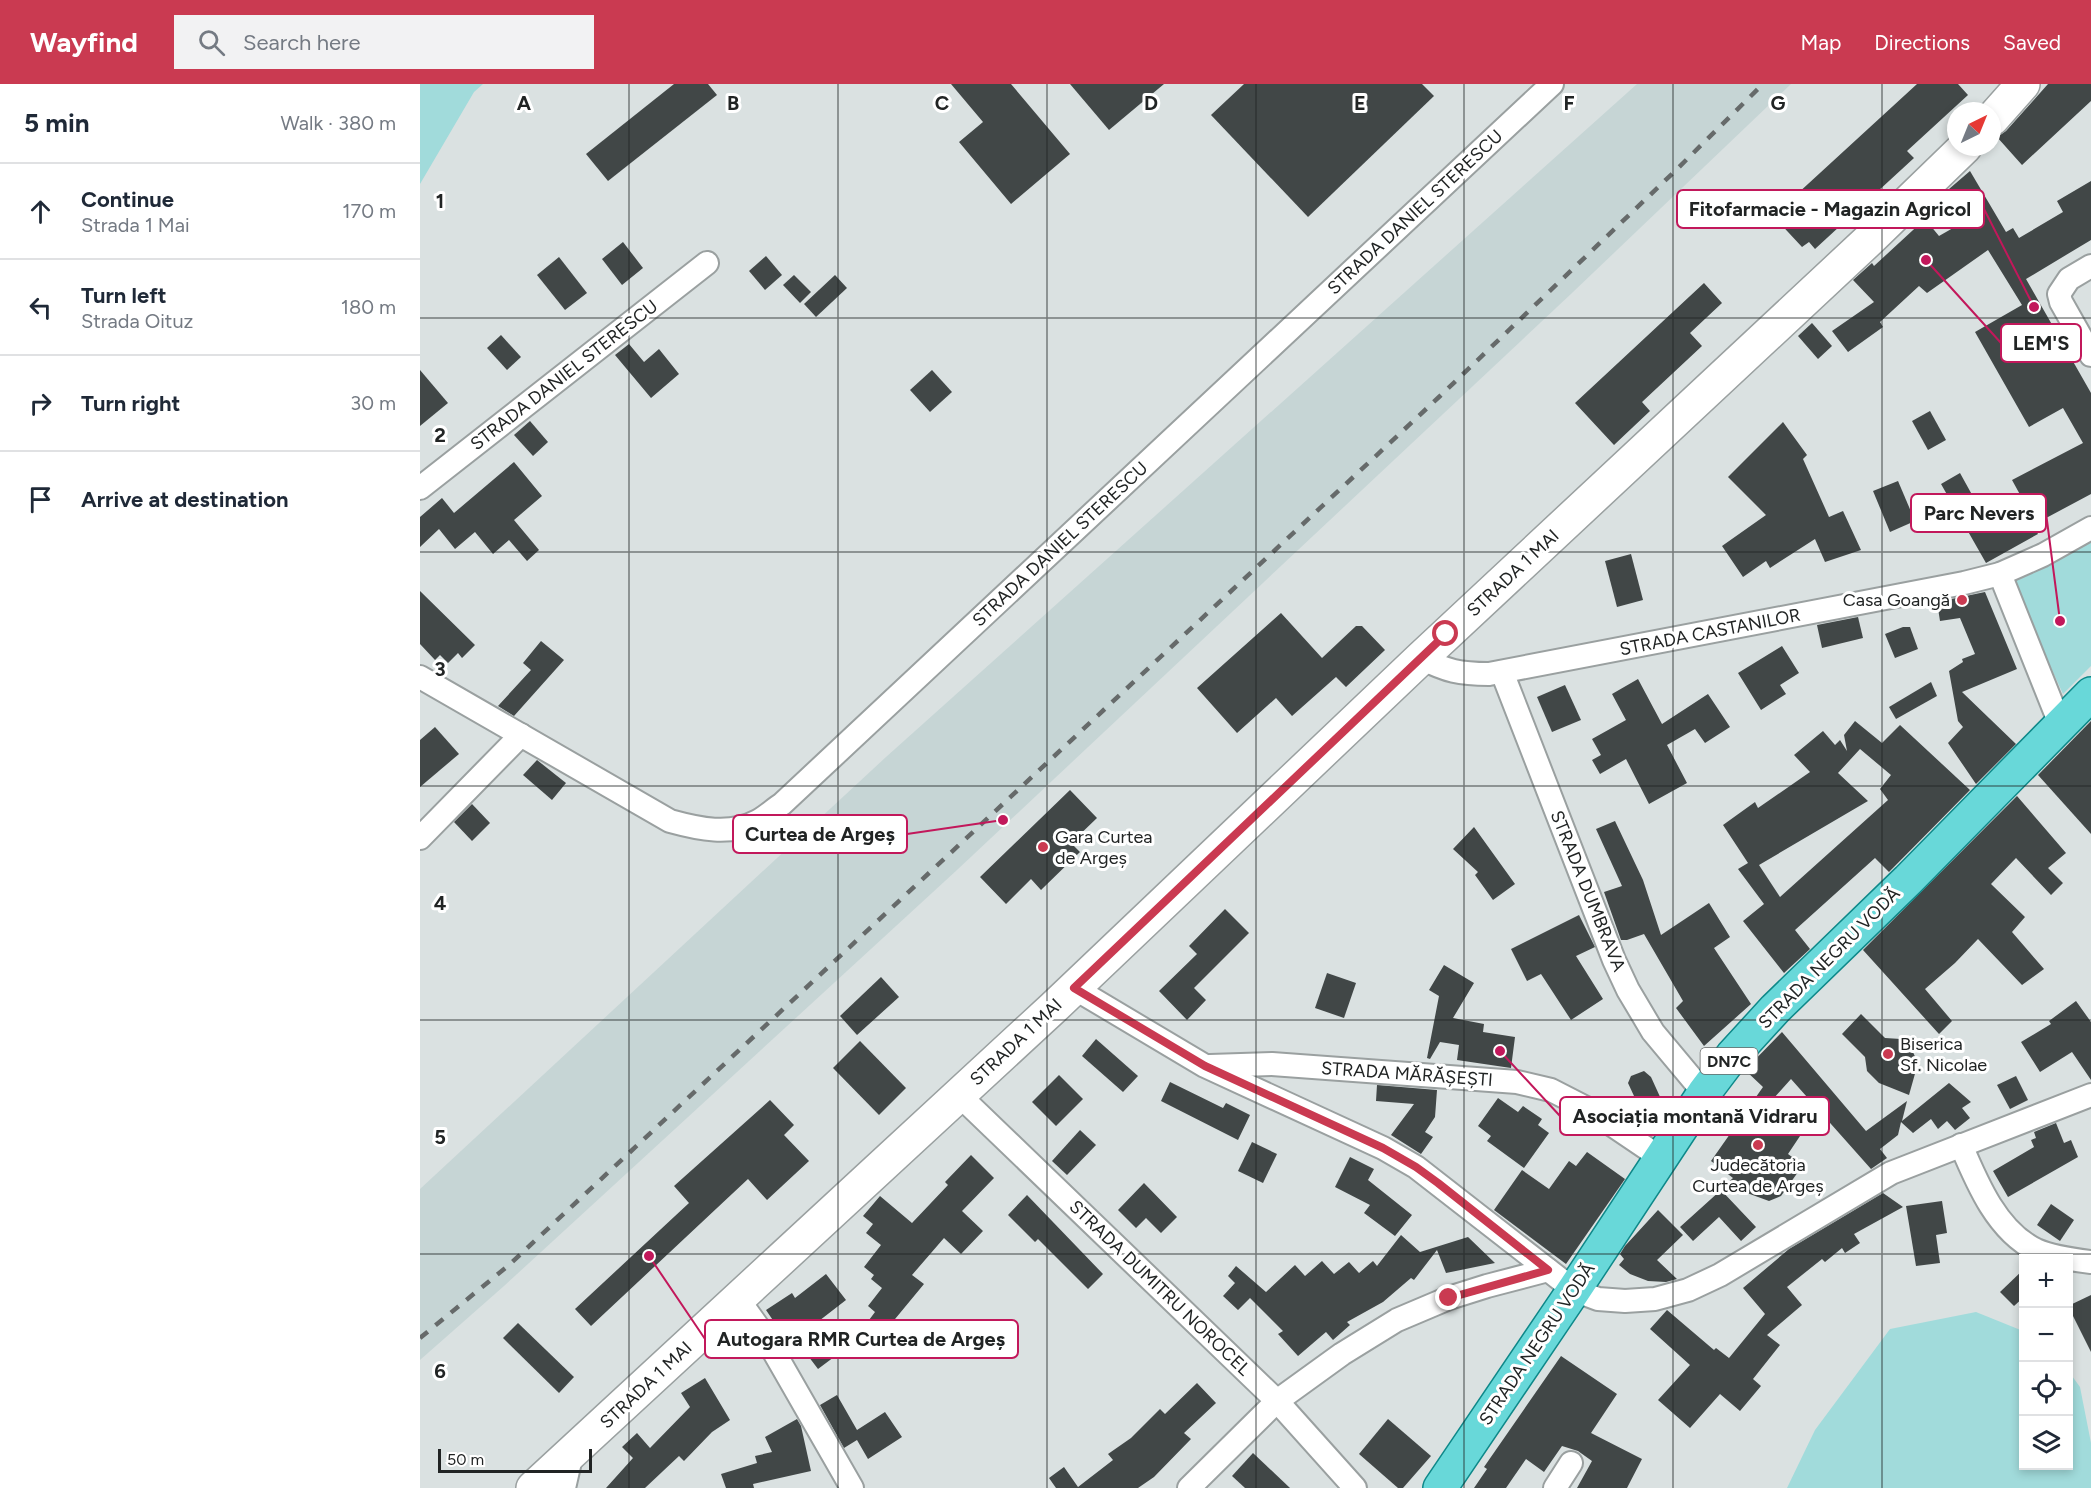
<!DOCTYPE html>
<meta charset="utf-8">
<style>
body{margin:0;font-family:Figtree,sans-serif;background:#f2f2f3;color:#1f2937}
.controls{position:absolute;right:18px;bottom:18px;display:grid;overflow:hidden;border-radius:0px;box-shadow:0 3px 9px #0003}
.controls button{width:54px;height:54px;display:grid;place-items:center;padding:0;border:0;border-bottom:2px solid #e0e1e3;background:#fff;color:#1f2937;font:30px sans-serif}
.compass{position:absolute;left:1527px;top:18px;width:54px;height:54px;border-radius:50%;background:#fff;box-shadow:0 3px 9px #0003;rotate:43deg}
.scale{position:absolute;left:18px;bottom:15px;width:154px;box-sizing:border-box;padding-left:6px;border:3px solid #212424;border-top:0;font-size:16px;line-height:21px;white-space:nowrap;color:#212424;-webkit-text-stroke:4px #fff;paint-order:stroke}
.stop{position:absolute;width:18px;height:18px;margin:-14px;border:4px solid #ca3a51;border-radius:50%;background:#fff}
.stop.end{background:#ca3a51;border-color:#fff;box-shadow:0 2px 6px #0008}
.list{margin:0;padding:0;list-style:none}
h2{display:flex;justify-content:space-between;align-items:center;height:78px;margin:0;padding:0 24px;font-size:26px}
h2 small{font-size:20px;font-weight:400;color:#747a83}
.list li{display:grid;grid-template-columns:39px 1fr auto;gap:18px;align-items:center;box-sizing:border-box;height:96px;padding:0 24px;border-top:2px solid #e0e1e3}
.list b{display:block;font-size:22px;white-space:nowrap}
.list p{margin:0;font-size:20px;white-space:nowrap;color:#747a83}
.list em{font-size:20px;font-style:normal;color:#747a83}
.icon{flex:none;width:33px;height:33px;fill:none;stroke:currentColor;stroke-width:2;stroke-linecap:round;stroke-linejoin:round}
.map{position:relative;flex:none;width:1671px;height:1404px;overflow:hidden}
header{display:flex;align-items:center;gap:36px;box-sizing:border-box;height:84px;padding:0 30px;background:#ca3a51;color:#fff}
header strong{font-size:28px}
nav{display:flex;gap:33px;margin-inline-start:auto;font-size:21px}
.search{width:420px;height:54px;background:#f2f2f3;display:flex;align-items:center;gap:15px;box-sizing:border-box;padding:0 21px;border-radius:0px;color:#747a83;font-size:22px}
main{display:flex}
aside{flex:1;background:#fff}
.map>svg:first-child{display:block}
.built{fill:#c6d5d5}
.green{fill:#a1dbdb}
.building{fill:#414747;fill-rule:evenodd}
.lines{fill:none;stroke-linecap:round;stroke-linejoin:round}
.street-casing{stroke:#9aa0a0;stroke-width:26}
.secondary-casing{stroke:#9aa0a0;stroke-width:36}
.primary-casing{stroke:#0e8889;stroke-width:36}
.street{stroke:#fff;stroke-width:22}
.secondary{stroke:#fff;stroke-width:33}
.primary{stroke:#68d8d9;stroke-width:33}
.rail{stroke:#666a6a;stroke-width:4.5;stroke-dasharray:10 10;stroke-linecap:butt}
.route{stroke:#ca3a51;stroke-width:8}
.grid{fill:none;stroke:#212424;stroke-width:1.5;stroke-opacity:0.55}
.poi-dot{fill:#ca3a51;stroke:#fff;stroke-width:2}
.labels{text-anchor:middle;stroke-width:6;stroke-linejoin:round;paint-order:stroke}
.shield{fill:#fff;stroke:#646666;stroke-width:1.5}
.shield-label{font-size:16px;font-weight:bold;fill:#212424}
.street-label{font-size:18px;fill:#212424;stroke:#fff}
.poi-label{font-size:18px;fill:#212424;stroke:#fff;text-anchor:start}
.grid-label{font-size:20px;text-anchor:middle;font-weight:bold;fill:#212424;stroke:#fff;stroke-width:6;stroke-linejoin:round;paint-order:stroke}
.leader{fill:none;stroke:#c2185b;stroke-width:2}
.callout-dot{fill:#c2185b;stroke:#fff;stroke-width:2}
.callout{fill:#fff;stroke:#c2185b;stroke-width:2}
.callout-label{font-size:20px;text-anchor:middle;font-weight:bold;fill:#212424}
</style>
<header>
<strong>Wayfind</strong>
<div class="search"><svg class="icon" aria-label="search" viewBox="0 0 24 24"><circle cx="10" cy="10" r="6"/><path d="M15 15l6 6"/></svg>Search here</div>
<nav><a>Map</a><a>Directions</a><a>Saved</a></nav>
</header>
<main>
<aside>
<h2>5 min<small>Walk · 380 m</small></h2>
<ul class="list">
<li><svg class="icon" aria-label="ahead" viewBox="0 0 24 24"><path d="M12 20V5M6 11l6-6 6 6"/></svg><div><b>Continue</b><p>Strada 1 Mai</p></div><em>170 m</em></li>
<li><svg class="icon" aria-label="left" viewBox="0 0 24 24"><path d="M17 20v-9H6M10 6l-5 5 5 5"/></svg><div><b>Turn left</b><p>Strada Oituz</p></div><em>180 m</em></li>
<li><svg class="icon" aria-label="right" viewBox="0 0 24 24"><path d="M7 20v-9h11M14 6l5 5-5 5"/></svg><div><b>Turn right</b></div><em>30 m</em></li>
<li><svg class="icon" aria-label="arrive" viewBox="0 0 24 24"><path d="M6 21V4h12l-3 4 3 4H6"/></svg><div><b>Arrive at destination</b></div></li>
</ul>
</aside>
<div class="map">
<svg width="1671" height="1404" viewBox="0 0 1671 1404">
<rect width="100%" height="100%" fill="#dae1e1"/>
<polygon class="built" points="1217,0 1371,0 1152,209 537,786 84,1202 0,1276 0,1105 466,673"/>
<g class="green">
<polygon points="0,0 63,0 54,8 0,100"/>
<polygon points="1671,455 1671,582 1643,610 1589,492"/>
<polygon points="1556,1228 1603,1247 1604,1382 1648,1382 1649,1288 1660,1303 1671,1359 1671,1404 1367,1404 1395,1346 1470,1245"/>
</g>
<g class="building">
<polygon points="254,0 288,0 297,11 188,97 166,70"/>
<polygon points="531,0 591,0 650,70 591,120 539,58 563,38"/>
<polygon points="650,0 744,0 689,46"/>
<polygon points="824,0 1002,0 1014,12 888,133 791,31"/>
<polygon points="1497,0 1538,0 1548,11 1487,67 1494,74 1395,165 1389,158 1382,163 1353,132"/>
<polygon points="1628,0 1671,0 1671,17 1602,81 1577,53 1586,47"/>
<polygon points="1550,87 1586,148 1593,144 1599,154 1643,128 1637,117 1671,97 1671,156 1606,195 1671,309 1671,410 1613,441 1618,450 1566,479 1521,400 1540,389 1566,436 1603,416 1592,396 1663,359 1643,324 1609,343 1555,248 1602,221 1568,166 1507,209 1499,202 1460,238 1463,243 1428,268 1412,247 1454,218 1433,196 1452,179 1454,182 1505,135 1519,152 1547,136 1529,105"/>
<polygon points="203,158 223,184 202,201 182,175"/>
<polygon points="346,172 362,191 345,206 329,187"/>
<polygon points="139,173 167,209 145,226 117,191"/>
<polygon points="374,191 391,208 380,219 363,201"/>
<polygon points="415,191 427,204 396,233 384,220"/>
<polygon points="1284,199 1302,219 1270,249 1282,262 1222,318 1230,327 1194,361 1155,319"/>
<polygon points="1392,239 1412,262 1398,275 1378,252"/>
<polygon points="81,251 101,273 87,286 67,264"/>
<polygon points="209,260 224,278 239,265 259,290 231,314 195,271"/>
<polygon points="0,286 28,319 0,342"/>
<polygon points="512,286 532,308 510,328 490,306"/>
<polygon points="1510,327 1526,356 1508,366 1492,337"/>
<polygon points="110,337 128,358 113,372 94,351"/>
<polygon points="1363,338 1387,371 1383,375 1409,433 1423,427 1441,466 1405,478 1395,455 1350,484 1346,477 1323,493 1302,462 1346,431 1308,393"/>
<polygon points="94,378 122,412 94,436 119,466 107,477 89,456 73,470 55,448 35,465 19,445 0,463 0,433 22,414 34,429"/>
<polygon points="1478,397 1495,437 1470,448 1453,407"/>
<polygon points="1211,470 1223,516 1197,523 1185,477"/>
<polygon points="0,507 55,561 42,574 38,569 28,579 20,571 15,576 0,560"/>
<polygon points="1565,508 1597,585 1542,608 1596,660 1556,700 1528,659 1543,643 1538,637 1529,587 1543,578 1542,575 1555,570 1540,534 1520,537 1517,518"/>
<polygon points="861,529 902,574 936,542 942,542 965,566 926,603 916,593 872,632 856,614 817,649 777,604"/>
<polygon points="1438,533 1443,554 1402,564 1397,541"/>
<polygon points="1483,543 1490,543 1498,565 1475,574 1465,550"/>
<polygon points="121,557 144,576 94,632 78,622 111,586 103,579"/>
<polygon points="1362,562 1379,589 1360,601 1366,610 1341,626 1318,589"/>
<polygon points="1218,595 1242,640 1288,610 1310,643 1285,659 1275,645 1247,661 1267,699 1229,720 1206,675 1180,690 1172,676 1181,671 1172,655 1206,636 1192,610"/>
<polygon points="1511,598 1517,612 1476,635 1469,623"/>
<polygon points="1145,601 1161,636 1132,648 1117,613"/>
<path d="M1435,637l27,22 18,-18 70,65 -81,82 -14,-14 -80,72 15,19 -26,24 -41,-52 21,-17 -26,-35 10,-6 -25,-38 32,-23 3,6 52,-36 -16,-17 29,-24 12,14 5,-5 7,11 -3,-16zM1440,665l31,26 -11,14 8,11 -108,97 -21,-32 109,-64 -30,-28z"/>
<polygon points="1671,637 1671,750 1618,691"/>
<polygon points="15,643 39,670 0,703 0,656"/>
<polygon points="117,676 146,699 132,716 103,691"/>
<polygon points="650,706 677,734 651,759 660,768 621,806 611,795 586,820 560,793"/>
<polygon points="1597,712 1646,769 1628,784 1643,799 1631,811 1596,774 1571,800 1605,833 1592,848 1624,885 1602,901 1558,855 1535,879 1505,905 1532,937 1519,950 1443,866"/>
<polygon points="52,720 70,739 52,757 34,738"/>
<polygon points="1195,737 1223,796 1241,851 1289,819 1310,853 1294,864 1331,920 1284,962 1256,924 1263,917 1224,850 1207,856 1201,856 1184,808 1202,802 1176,745"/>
<polygon points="1054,743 1095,800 1073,816 1055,791 1058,788 1033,765"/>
<polygon points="805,825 829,849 774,904 786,916 767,936 739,907 777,870 769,862"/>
<polygon points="1159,831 1175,863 1156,872 1183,915 1151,936 1121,890 1107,897 1091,865"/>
<polygon points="1024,881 1054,899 1033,934 1064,940 1063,948 1095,953 1091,984 1037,976 1039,961 1020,958 1010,975 1007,974 1019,912 1009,906"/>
<polygon points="907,889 936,899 924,934 895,924"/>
<polygon points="461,893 479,913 437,951 420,932"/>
<polygon points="1656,917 1671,938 1671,996 1652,968 1620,988 1601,958 1631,940 1629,937"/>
<polygon points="1441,930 1465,954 1481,955 1492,966 1498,979 1489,1011 1459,999 1447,987 1445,973 1422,950"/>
<polygon points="1362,948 1446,1047 1487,1017 1482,1037 1529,999 1551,1018 1542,1024 1550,1034 1535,1046 1527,1037 1518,1045 1511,1035 1493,1049 1481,1038 1478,1051 1460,1065 1467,1074 1451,1085 1371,995 1343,1026 1380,1052 1368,1070 1383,1081 1361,1112 1349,1117 1305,1101 1313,1094 1291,1077 1343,1003 1325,986"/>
<polygon points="676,955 718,992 703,1008 662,972"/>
<polygon points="440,957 486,1004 459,1031 413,984"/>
<polygon points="1224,987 1231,993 1246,1026 1243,1034 1234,1040 1226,1038 1208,999 1211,992"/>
<polygon points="639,991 663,1015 636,1042 612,1018"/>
<polygon points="1596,992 1608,1016 1590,1025 1577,1001"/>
<polygon points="750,998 803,1024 806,1019 830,1031 818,1056 741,1017"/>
<polygon points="957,1001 1017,1006 1015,1033 1005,1048 1013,1053 1001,1070 971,1051 994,1020 956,1017"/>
<polygon points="1078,1014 1098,1028 1103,1022 1122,1035 1118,1041 1129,1049 1104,1084 1067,1057 1071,1052 1058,1042"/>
<polygon points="350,1016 374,1041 364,1051 389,1077 347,1116 328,1095 171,1242 155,1225 269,1119 254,1102"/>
<polygon points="1636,1039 1644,1059 1651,1056 1658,1073 1588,1113 1573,1087 1614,1063 1611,1056 1616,1054 1614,1048"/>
<polygon points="660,1046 676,1061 647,1091 632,1077"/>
<polygon points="832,1058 857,1070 843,1099 818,1087"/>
<polygon points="1167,1068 1205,1095 1146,1180 1074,1126 1102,1086 1129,1105 1149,1077 1156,1082"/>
<polygon points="551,1071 574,1094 542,1127 563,1147 541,1170 524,1154 492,1191 504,1200 461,1252 446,1240 455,1228 448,1222 462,1204 451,1195 454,1191 444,1183 461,1161 446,1149 453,1140 443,1132 460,1112 492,1139 528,1101 525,1098"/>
<polygon points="930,1073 954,1085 948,1096 992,1131 975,1152 944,1129 950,1121 915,1103"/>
<polygon points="724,1099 757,1133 741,1149 726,1134 716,1144 698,1126"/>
<polygon points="1301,1106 1336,1143 1321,1157 1299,1133 1273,1157 1260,1143"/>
<polygon points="1463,1109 1483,1123 1434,1150 1440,1159 1425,1169 1422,1164 1405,1178 1402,1175 1367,1203 1382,1221 1347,1251 1360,1261 1333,1295 1341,1302 1320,1327 1300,1310 1270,1344 1238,1316 1270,1281 1230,1245 1247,1226 1294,1266 1296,1264 1309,1274 1345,1230 1323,1204 1369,1165"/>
<polygon points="607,1111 683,1190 668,1205 618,1155 615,1158 588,1131"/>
<polygon points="1522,1117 1527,1149 1516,1151 1520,1179 1496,1182 1486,1122"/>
<polygon points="1631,1120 1654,1136 1640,1157 1617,1141"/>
<polygon points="1238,1126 1263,1151 1237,1176 1257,1195 1246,1198 1228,1197 1210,1190 1199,1181 1204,1175 1200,1170 1205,1162"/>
<polygon points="981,1151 1000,1168 1048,1153 1075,1179 1026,1189 1017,1166 994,1196 991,1194 963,1218 927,1238 930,1241 913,1256 906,1248 878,1272 858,1250 863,1247 830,1214 818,1226 803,1212 815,1199 808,1192 816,1182 846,1208 875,1181 885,1192 902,1177 914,1190 929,1178 939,1189 953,1177 957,1182"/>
<polygon points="1604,1185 1604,1213 1594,1222 1580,1208"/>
<polygon points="406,1190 426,1216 395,1240 418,1270 398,1285 376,1256 369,1260 346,1226 372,1209 375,1214"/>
<polygon points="1671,1211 1671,1268 1648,1222"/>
<polygon points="98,1239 154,1293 139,1309 83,1254"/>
<polygon points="1141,1272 1197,1310 1171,1349 1222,1375 1207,1404 1157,1404 1172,1377 1158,1367 1142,1362 1124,1388 1106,1375 1086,1404 1054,1404 1067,1385 1064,1383"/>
<polygon points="285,1294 310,1336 292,1348 264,1377 259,1372 225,1404 186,1404 213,1374 202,1363 217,1349 230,1364 270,1323 261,1309"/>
<polygon points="777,1299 796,1319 764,1349 771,1355 734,1393 718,1404 636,1404 629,1394 644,1383 658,1403 693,1376 688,1370 711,1354 740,1325 745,1330"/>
<polygon points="417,1311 437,1346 465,1328 482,1353 448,1375 437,1356 424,1364 400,1321"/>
<polygon points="377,1335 381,1342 391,1387 333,1400 334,1404 306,1404 301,1390 337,1379 335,1372 352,1368 345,1353"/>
<polygon points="968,1335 1011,1372 983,1404 978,1404 939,1370"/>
<polygon points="833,1369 870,1404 825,1404 812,1392"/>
</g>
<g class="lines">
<defs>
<g id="street">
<polyline points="1671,182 1649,195 1639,210 1641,218 1671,271"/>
<polyline points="0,404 287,179"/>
<polyline points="1580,490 1640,640"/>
<path d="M1001,574c26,13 38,16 68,16l475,-91 36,-9 43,-19 48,-27"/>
<polyline points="1082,588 1194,876 1208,906 1233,948 1284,1009"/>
<path d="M0,593l250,144c29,8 60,15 88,0 9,-5 16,-12 24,-17l770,-720"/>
<polyline points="0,754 101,651"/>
<polyline points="654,904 785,982 963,1064 996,1083 1154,1206 1178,1215 1205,1217 1235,1215 1268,1206 1300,1191 1471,1089 1671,1011"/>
<polyline points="790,982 852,980 1097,998 1131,1006 1170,1026 1241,1074"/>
<polyline points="539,1011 857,1317 935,1404"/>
<path d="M1541,1061c16,38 36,86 75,105 16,7 38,10 55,12"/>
<polyline points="318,1215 346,1254 432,1404"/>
<polyline points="144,1404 152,1369"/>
<polyline points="769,1404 857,1317 922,1270 977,1236 1029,1214 1067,1202 1128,1186"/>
<polyline points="1135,1404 1151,1379"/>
</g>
<g id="secondary">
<polyline points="1572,35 1603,0"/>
<polyline points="113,1404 633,924 1001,574 1450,155 1545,63"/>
</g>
<polyline id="primary" points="1020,1404 1154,1206 1284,1009 1312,972 1355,925 1488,796 1671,610"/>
</defs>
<use href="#street" class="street-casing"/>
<use href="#secondary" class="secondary-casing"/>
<use href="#primary" class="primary-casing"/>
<use href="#street" class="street"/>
<use href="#secondary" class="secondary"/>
<use href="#primary" class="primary"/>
<polyline class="rail" points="0,1254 89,1181 1019,313 1253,89 1343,0"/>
</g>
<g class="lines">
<polyline class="route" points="1026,550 654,904 785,982 963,1064 996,1083 1018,1099 1128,1186 1029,1214"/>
</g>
<path class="grid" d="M209,0v1404M418,0v1404M627,0v1404M836,0v1404M1044,0v1404M1253,0v1404M1462,0v1404M0,234h1671M0,468h1671M0,702h1671M0,936h1671M0,1170h1671"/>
<g class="poi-dot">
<circle cx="1542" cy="516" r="6"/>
<circle cx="623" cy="763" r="6"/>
<circle cx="1468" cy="970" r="6"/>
<circle cx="1338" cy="1061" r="6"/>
</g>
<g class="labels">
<rect class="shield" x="1280.5" y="964" width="57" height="26" rx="4.5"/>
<g class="shield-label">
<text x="1309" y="983">DN7C</text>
</g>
<g class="street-label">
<text transform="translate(995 128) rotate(-43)" y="6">STRADA DANIEL STERESCU</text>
<text transform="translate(144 291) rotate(-38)" y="6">STRADA DANIEL STERESCU</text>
<text transform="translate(640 460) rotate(-43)" y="6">STRADA DANIEL STERESCU</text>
<text transform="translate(1093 489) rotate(-43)" y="6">STRADA 1 MAI</text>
<text transform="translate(1290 548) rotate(-11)" y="6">STRADA CASTANILOR</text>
<text transform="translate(1168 807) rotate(68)" y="6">STRADA DUMBRAVA</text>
<text transform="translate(1409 874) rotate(-45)" y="6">STRADA NEGRU VODĂ</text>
<text transform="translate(596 958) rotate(-43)" y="6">STRADA 1 MAI</text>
<text transform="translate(987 990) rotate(4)" y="6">STRADA MĂRĂȘEȘTI</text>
<text transform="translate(740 1204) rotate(44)" y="6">STRADA DUMITRU NOROCEL</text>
<text transform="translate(1117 1260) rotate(-56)" y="6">STRADA NEGRU VODĂ</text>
<text transform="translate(226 1301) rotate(-43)" y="6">STRADA 1 MAI</text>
</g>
<g class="poi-label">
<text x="1530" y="522" text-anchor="end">Casa Goangă</text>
<text x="635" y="759">Gara Curtea<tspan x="635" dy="21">de Argeș</tspan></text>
<text x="1480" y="966">Biserica<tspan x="1480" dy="21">Sf. Nicolae</tspan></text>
<text x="1338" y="1087" text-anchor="middle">Judecătoria<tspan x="1338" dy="21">Curtea de Argeș</tspan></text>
</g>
</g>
<g class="grid-label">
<text x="104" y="26">A</text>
<text x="313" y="26">B</text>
<text x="522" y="26">C</text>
<text x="731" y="26">D</text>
<text x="940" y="26">E</text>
<text x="1149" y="26">F</text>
<text x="1358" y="26">G</text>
<text x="20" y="124">1</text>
<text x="20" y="358">2</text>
<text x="20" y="592">3</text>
<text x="20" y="826">4</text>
<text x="20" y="1060">5</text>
<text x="20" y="1294">6</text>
</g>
<path class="leader" d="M1614 223L1564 125M1506 176L1581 259M1640 537L1626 429M583 736L487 750M1080 967L1140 1032M229 1172L285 1255"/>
<g class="callout-dot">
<circle cx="1614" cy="223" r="6"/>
<circle cx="1506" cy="176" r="6"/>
<circle cx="1640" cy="537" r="6"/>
<circle cx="583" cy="736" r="6"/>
<circle cx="1080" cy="967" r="6"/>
<circle cx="229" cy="1172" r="6"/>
</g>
<g class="callout">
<rect x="1257" y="106" width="307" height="38" rx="6"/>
<rect x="1581" y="240" width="80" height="38" rx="6"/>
<rect x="1491" y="410" width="135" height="38" rx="6"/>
<rect x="313" y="731" width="174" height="38" rx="6"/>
<rect x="1140" y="1013" width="269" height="38" rx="6"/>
<rect x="285" y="1236" width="313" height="38" rx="6"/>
</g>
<g class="callout-label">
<text x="1410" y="132">Fitofarmacie - Magazin Agricol</text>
<text x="1621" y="266">LEM'S</text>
<text x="1559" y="436">Parc Nevers</text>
<text x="400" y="757">Curtea de Argeș</text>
<text x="1275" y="1039">Asociația montană Vidraru</text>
<text x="441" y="1262">Autogara RMR Curtea de Argeș</text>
</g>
</svg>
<div class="controls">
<button>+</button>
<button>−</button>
<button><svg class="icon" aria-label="locate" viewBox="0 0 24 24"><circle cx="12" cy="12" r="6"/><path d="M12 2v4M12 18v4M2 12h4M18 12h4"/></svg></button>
<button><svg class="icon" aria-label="layers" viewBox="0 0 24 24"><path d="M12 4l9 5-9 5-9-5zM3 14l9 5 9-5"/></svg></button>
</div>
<svg class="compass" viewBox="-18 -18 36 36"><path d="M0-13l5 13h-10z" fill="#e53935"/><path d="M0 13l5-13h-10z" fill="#747a83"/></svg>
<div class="scale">50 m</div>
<div class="stop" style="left:1026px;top:550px"></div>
<div class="stop end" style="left:1029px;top:1214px"></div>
</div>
</main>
